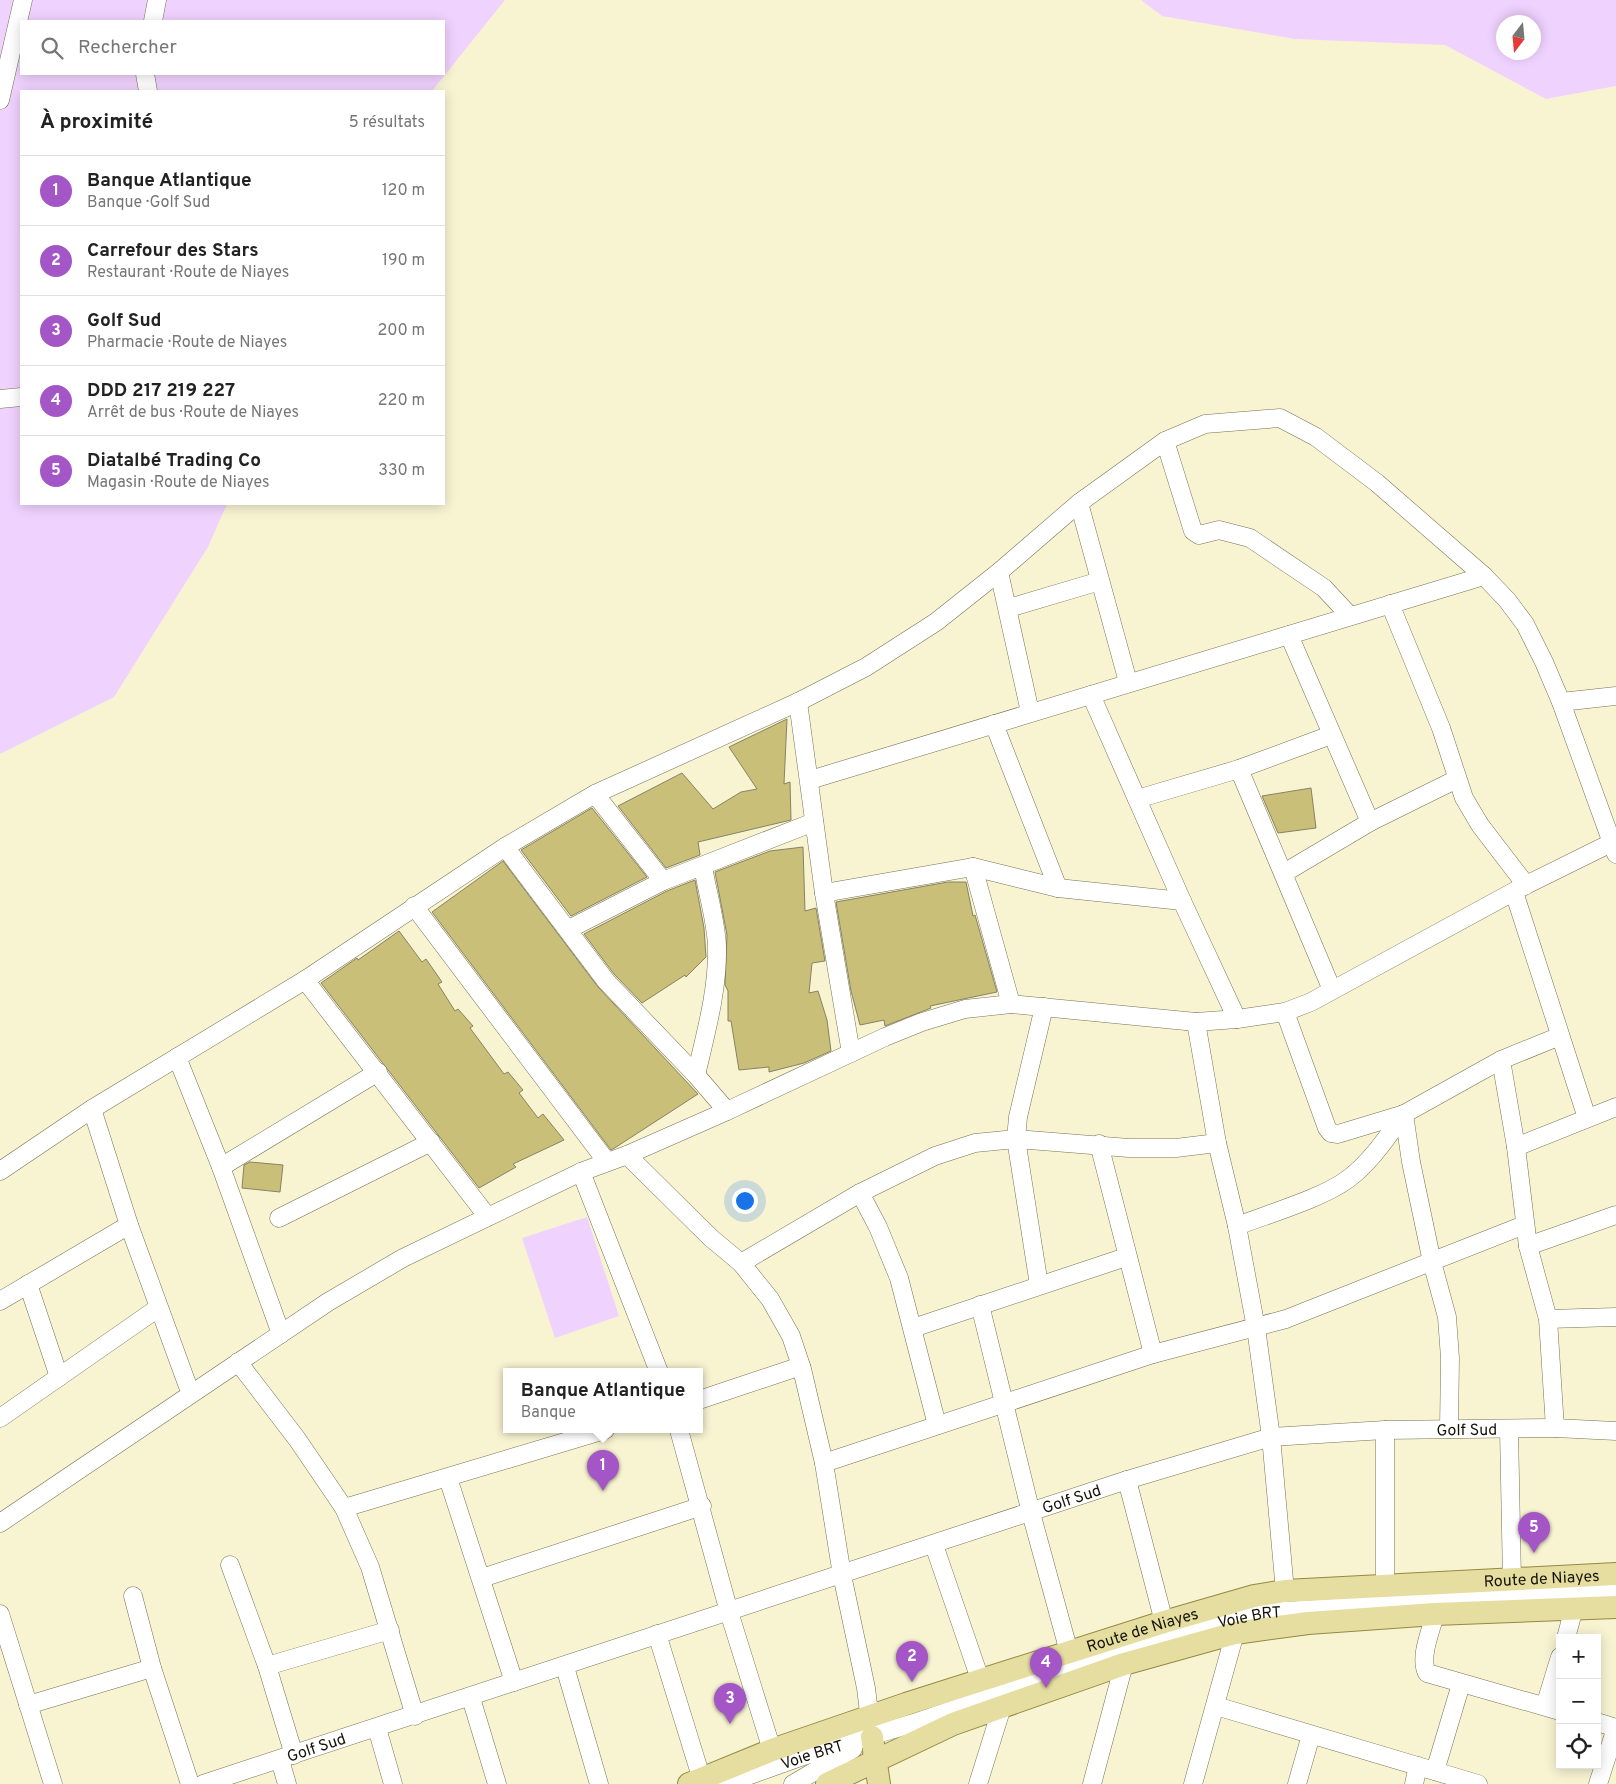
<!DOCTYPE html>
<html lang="fr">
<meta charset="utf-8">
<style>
body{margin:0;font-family:Overpass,sans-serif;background:#f6f6f6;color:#222}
.controls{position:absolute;right:15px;bottom:15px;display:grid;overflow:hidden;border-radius:0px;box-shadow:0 2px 12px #0003}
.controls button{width:45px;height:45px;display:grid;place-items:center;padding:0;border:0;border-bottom:1px solid #e0e0e0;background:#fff;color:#222;font:25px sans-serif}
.compass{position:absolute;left:1496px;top:15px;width:45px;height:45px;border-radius:50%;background:#fff;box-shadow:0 2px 12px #0003;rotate:196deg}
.you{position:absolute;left:744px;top:1200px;width:18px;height:18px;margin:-12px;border:4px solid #fff;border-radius:50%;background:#1a73e8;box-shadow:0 0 0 8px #1a73e833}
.badge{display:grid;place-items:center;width:32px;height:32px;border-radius:50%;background:#a455c6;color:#fff;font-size:16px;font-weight:700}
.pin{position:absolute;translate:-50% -41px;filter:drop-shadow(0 1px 2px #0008)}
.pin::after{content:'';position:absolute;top:26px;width:18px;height:15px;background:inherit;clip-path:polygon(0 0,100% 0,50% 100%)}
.popup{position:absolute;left:503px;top:1368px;width:200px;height:65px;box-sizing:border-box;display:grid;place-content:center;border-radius:0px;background:#fff;filter:drop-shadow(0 1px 4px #0005);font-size:16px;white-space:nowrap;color:#767676}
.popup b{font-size:19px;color:#222}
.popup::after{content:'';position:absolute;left:50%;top:100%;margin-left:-10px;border:10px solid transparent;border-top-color:#fff}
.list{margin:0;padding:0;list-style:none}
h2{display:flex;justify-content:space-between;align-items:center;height:65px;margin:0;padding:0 20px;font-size:21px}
h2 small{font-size:16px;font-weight:400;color:#767676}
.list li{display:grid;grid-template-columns:32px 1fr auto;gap:15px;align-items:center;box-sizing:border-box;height:70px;padding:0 20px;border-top:1px solid #e0e0e0}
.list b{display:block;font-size:19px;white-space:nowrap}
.list p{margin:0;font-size:16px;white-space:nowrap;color:#767676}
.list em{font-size:16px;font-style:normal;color:#767676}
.icon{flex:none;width:28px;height:28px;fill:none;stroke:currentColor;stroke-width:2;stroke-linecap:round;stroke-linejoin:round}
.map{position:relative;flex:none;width:1616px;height:1784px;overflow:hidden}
.search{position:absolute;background:#fff;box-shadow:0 2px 12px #0003;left:20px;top:20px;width:425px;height:55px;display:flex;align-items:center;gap:12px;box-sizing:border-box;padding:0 18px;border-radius:0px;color:#767676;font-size:19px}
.panel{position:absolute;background:#fff;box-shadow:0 2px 12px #0003;left:20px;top:90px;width:425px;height:415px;border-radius:0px}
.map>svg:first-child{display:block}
.green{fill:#f0d2ff;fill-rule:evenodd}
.building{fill:#c9bf78;stroke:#878263}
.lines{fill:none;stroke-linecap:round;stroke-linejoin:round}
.minor-casing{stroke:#767254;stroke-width:19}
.major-casing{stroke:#938942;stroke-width:24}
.minor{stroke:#fff;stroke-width:18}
.major{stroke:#e6dea1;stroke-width:22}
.labels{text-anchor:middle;stroke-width:4;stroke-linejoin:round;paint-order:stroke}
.street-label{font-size:16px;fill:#161408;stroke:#fff}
</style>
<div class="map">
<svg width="1616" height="1784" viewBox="0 0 1616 1784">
<rect width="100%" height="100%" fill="#f8f4d2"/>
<g class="green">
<path d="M0,0h505l-73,91h-411v413h206l-19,43 -94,150 -114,57zM21,21h423v53h-423z"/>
<path d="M1141,0h475v86l-70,13 -101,-54 -150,-6 -133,-23zM1504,22h30v30h-30z"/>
<polygon points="587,1217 619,1316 555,1338 522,1238"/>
</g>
<g class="building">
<polygon points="787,719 784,784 790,782 791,820 698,842 700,855 666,868 618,806 682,773 713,809 741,792 757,789 729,747"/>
<polygon points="1311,788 1316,828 1278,833 1262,796"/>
<polygon points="592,808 647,877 571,916 521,850"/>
<polygon points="803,847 805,911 816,908 825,961 812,963 809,993 818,991 827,1020 831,1051 804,1063 769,1072 769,1067 739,1070 731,1021 728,1021 728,991 725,985 727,935 715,872 770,851"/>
<polygon points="503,861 598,987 698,1094 613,1149 611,1150 432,912"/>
<polygon points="695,880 704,928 706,957 686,977 685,975 642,1003 614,974 584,934 667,891"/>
<polygon points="948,882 966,882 973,916 975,915 997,992 930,1006 931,1008 885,1026 884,1020 860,1025 851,991 836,902"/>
<polygon points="399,931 422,962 426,959 442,982 438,984 455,1011 458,1009 473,1026 470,1028 504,1074 508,1072 523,1090 519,1093 538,1118 543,1114 564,1140 513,1164 516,1167 479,1188 321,983 357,958 358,960"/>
<polygon points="250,1162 283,1165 280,1192 242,1188 244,1165"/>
</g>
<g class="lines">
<defs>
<g id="minor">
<polyline points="153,21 157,0"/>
<polyline points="145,74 148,91"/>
<polyline points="0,100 23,0"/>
<polyline points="0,399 21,397"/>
<polyline points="1165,441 1193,531 1199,535 1219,530 1250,538 1324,588 1350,616"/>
<polyline points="1079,503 1128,682"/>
<polyline points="999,572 1030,712"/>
<polyline points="1390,604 1441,728 1464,798 1480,825 1526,885"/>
<polyline points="1009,608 1100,581"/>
<polyline points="1289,635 1370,822"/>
<polyline points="1091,695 1182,901 1237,1019"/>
<polyline points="798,702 824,893 851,1053"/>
<polyline points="1561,702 1616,696"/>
<polyline points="994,724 1058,888"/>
<polyline points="1239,769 1332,990"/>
<polyline points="810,780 1484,576"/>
<polyline points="595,794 663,881"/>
<polyline points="1137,799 1239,769 1331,735"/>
<polyline points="505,847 606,981 696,1075 727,1111"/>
<polyline points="973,867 1011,1004"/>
<polyline points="1284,873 1370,822 1457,779"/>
<polyline points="1514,892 1587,1118"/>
<polyline points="824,893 973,867 1058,888 1182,901"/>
<polyline points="414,906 607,1162"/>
<polyline points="569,929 663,881 814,822"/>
<polyline points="305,980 487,1216"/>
<polyline points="1285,1012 1327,1128 1331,1133 1338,1134 1404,1114 1501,1060 1560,1036"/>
<polyline points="1196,1022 1217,1143 1237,1226 1256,1328 1271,1437 1285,1591"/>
<polyline points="177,1057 221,1167 281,1334"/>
<polyline points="1501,1060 1516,1147 1528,1246 1548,1319 1555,1428"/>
<path d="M696,1075c10,-43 22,-85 21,-129 -1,-26 -10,-54 -14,-80"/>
<polyline points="92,1109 129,1225 190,1392"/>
<polyline points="1404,1114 1411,1162 1432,1262 1447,1317 1450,1358 1449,1429"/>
<polyline points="1099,1144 1153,1354"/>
<polyline points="1516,1147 1616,1107"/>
<polyline points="627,1155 711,1238 741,1263 770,1299 791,1336 802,1369 824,1463 842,1575 866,1688 871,1729"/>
<polyline points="221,1167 378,1072"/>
<polyline points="0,1171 92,1109 305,980 505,847 595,794 798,702 866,667 936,622 999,572 1079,503 1165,441 1205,424 1280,418 1316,437 1377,483 1484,576 1507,600 1525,624 1544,662 1561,702 1616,854"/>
<polyline points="581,1172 659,1372"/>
<polyline points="860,1193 878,1227 899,1278 937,1425"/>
<polyline points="279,1218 431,1142"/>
<path d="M1237,1226c31,-12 86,-28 111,-47 23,-17 39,-42 56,-65"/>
<polyline points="1528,1246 1616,1215"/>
<polyline points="741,1263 860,1193 935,1156 975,1143 1016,1139 1129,1148 1176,1148 1217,1143"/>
<polyline points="28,1284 59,1377"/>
<polyline points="1039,1285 1016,1139 1018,1117 1044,1007"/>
<polyline points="0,1301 129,1225"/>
<polyline points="980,1305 1031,1513 1069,1652"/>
<polyline points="1548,1319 1616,1317"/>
<polyline points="913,1328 1126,1257"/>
<polyline points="238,1362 297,1439 344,1508 370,1567 415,1716"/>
<polyline points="699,1400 801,1366"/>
<polyline points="0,1418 158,1308"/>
<polyline points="1509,1429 1512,1580"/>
<polyline points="679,1430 729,1612 772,1750"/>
<polyline points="1385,1430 1385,1587"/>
<polyline points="824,1463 1153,1354 1286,1319 1524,1225"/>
<polyline points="448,1478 514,1682"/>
<polyline points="1127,1480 1164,1622"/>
<polyline points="344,1508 605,1430"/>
<polyline points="0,1523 328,1302 403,1258 581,1172 627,1155 727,1111 885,1037 922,1022 965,1009 1011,1004 1196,1022 1237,1019 1285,1012 1311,1002 1526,885 1611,843"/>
<polyline points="934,1545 981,1682"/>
<polyline points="230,1565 267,1666 294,1755"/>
<polyline points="482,1578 702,1506"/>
<polyline points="133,1596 152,1668 190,1784"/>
<polyline points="0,1614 53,1784"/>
<path d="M1435,1614c-4,17 -16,43 -8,59l133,38"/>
<polyline points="657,1634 702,1780"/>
<polyline points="1566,1638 1574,1608"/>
<polyline points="267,1666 390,1630"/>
<polyline points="565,1667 599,1784"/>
<polyline points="471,1698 497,1784"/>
<polyline points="28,1705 152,1668"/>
<polyline points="1216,1706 1478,1784"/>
<polyline points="1545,1706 1560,1657"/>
<polyline points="1597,1722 1616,1728"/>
<polyline points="377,1728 393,1784"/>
<polyline points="280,1760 287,1784"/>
<polyline points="1435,1771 1461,1684"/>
<path id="s1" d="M203,1784l924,-304 144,-43 114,-7 170,-2 61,3"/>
<path id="s2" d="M725,1784l78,-28 111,-33 284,-97 68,-14 350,-21"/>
<polyline points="793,1784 853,1749"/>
<polyline points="978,1784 1002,1707"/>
<polyline points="1092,1784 1124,1664"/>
<polyline points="1193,1784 1235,1633"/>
<polyline points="1297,1784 1311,1735"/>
<polyline points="1414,1784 1418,1766"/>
<polyline points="1598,1784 1616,1728"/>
</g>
<g id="major">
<polyline points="872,1737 879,1784"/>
<path id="s3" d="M689,1784l83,-34 134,-46 258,-82 90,-26 31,-5 331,-17"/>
<polyline points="827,1784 953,1724 1124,1664 1235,1633 1308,1623 1435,1614 1616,1607"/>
</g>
</defs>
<use href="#minor" class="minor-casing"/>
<use href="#major" class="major-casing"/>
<use href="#minor" class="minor"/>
<use href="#major" class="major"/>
</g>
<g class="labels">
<g class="street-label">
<text dy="6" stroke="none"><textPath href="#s1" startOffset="1319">Golf Sud</textPath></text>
<text dy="6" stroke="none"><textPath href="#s1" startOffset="914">Golf Sud</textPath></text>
<text dy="6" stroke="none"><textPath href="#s3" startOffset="884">Route de Niayes</textPath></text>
<text dy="6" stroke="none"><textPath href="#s2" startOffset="551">Voie BRT</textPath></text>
<text dy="6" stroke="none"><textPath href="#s3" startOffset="479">Route de Niayes</textPath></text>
<text dy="6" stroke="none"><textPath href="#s1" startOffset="119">Golf Sud</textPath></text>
<text dy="6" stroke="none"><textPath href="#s2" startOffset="92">Voie BRT</textPath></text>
</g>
</g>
</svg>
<div class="controls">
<button>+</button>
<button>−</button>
<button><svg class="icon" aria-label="locate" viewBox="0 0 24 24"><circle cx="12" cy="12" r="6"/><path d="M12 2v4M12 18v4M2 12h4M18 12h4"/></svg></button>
</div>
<svg class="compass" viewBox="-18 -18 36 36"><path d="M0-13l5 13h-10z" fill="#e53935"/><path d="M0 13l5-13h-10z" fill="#767676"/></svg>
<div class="you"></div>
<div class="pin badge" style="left:603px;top:1491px">1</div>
<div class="popup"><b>Banque Atlantique</b>Banque</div>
<div class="pin badge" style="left:912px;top:1682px">2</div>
<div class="pin badge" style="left:730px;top:1724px">3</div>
<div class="pin badge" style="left:1046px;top:1688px">4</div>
<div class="pin badge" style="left:1534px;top:1553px">5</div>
<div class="search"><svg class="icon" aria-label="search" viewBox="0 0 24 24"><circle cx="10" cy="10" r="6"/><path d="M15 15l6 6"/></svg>Rechercher</div>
<section class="panel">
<h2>À proximité<small>5 résultats</small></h2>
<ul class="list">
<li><span class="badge">1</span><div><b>Banque Atlantique</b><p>Banque · Golf Sud</p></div><em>120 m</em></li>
<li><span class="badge">2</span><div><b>Carrefour des Stars</b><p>Restaurant · Route de Niayes</p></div><em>190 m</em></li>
<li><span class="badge">3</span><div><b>Golf Sud</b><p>Pharmacie · Route de Niayes</p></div><em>200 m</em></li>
<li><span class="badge">4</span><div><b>DDD 217 219 227</b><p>Arrêt de bus · Route de Niayes</p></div><em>220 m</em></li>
<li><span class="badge">5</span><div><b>Diatalbé Trading Co</b><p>Magasin · Route de Niayes</p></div><em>330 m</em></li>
</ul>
</section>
</div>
